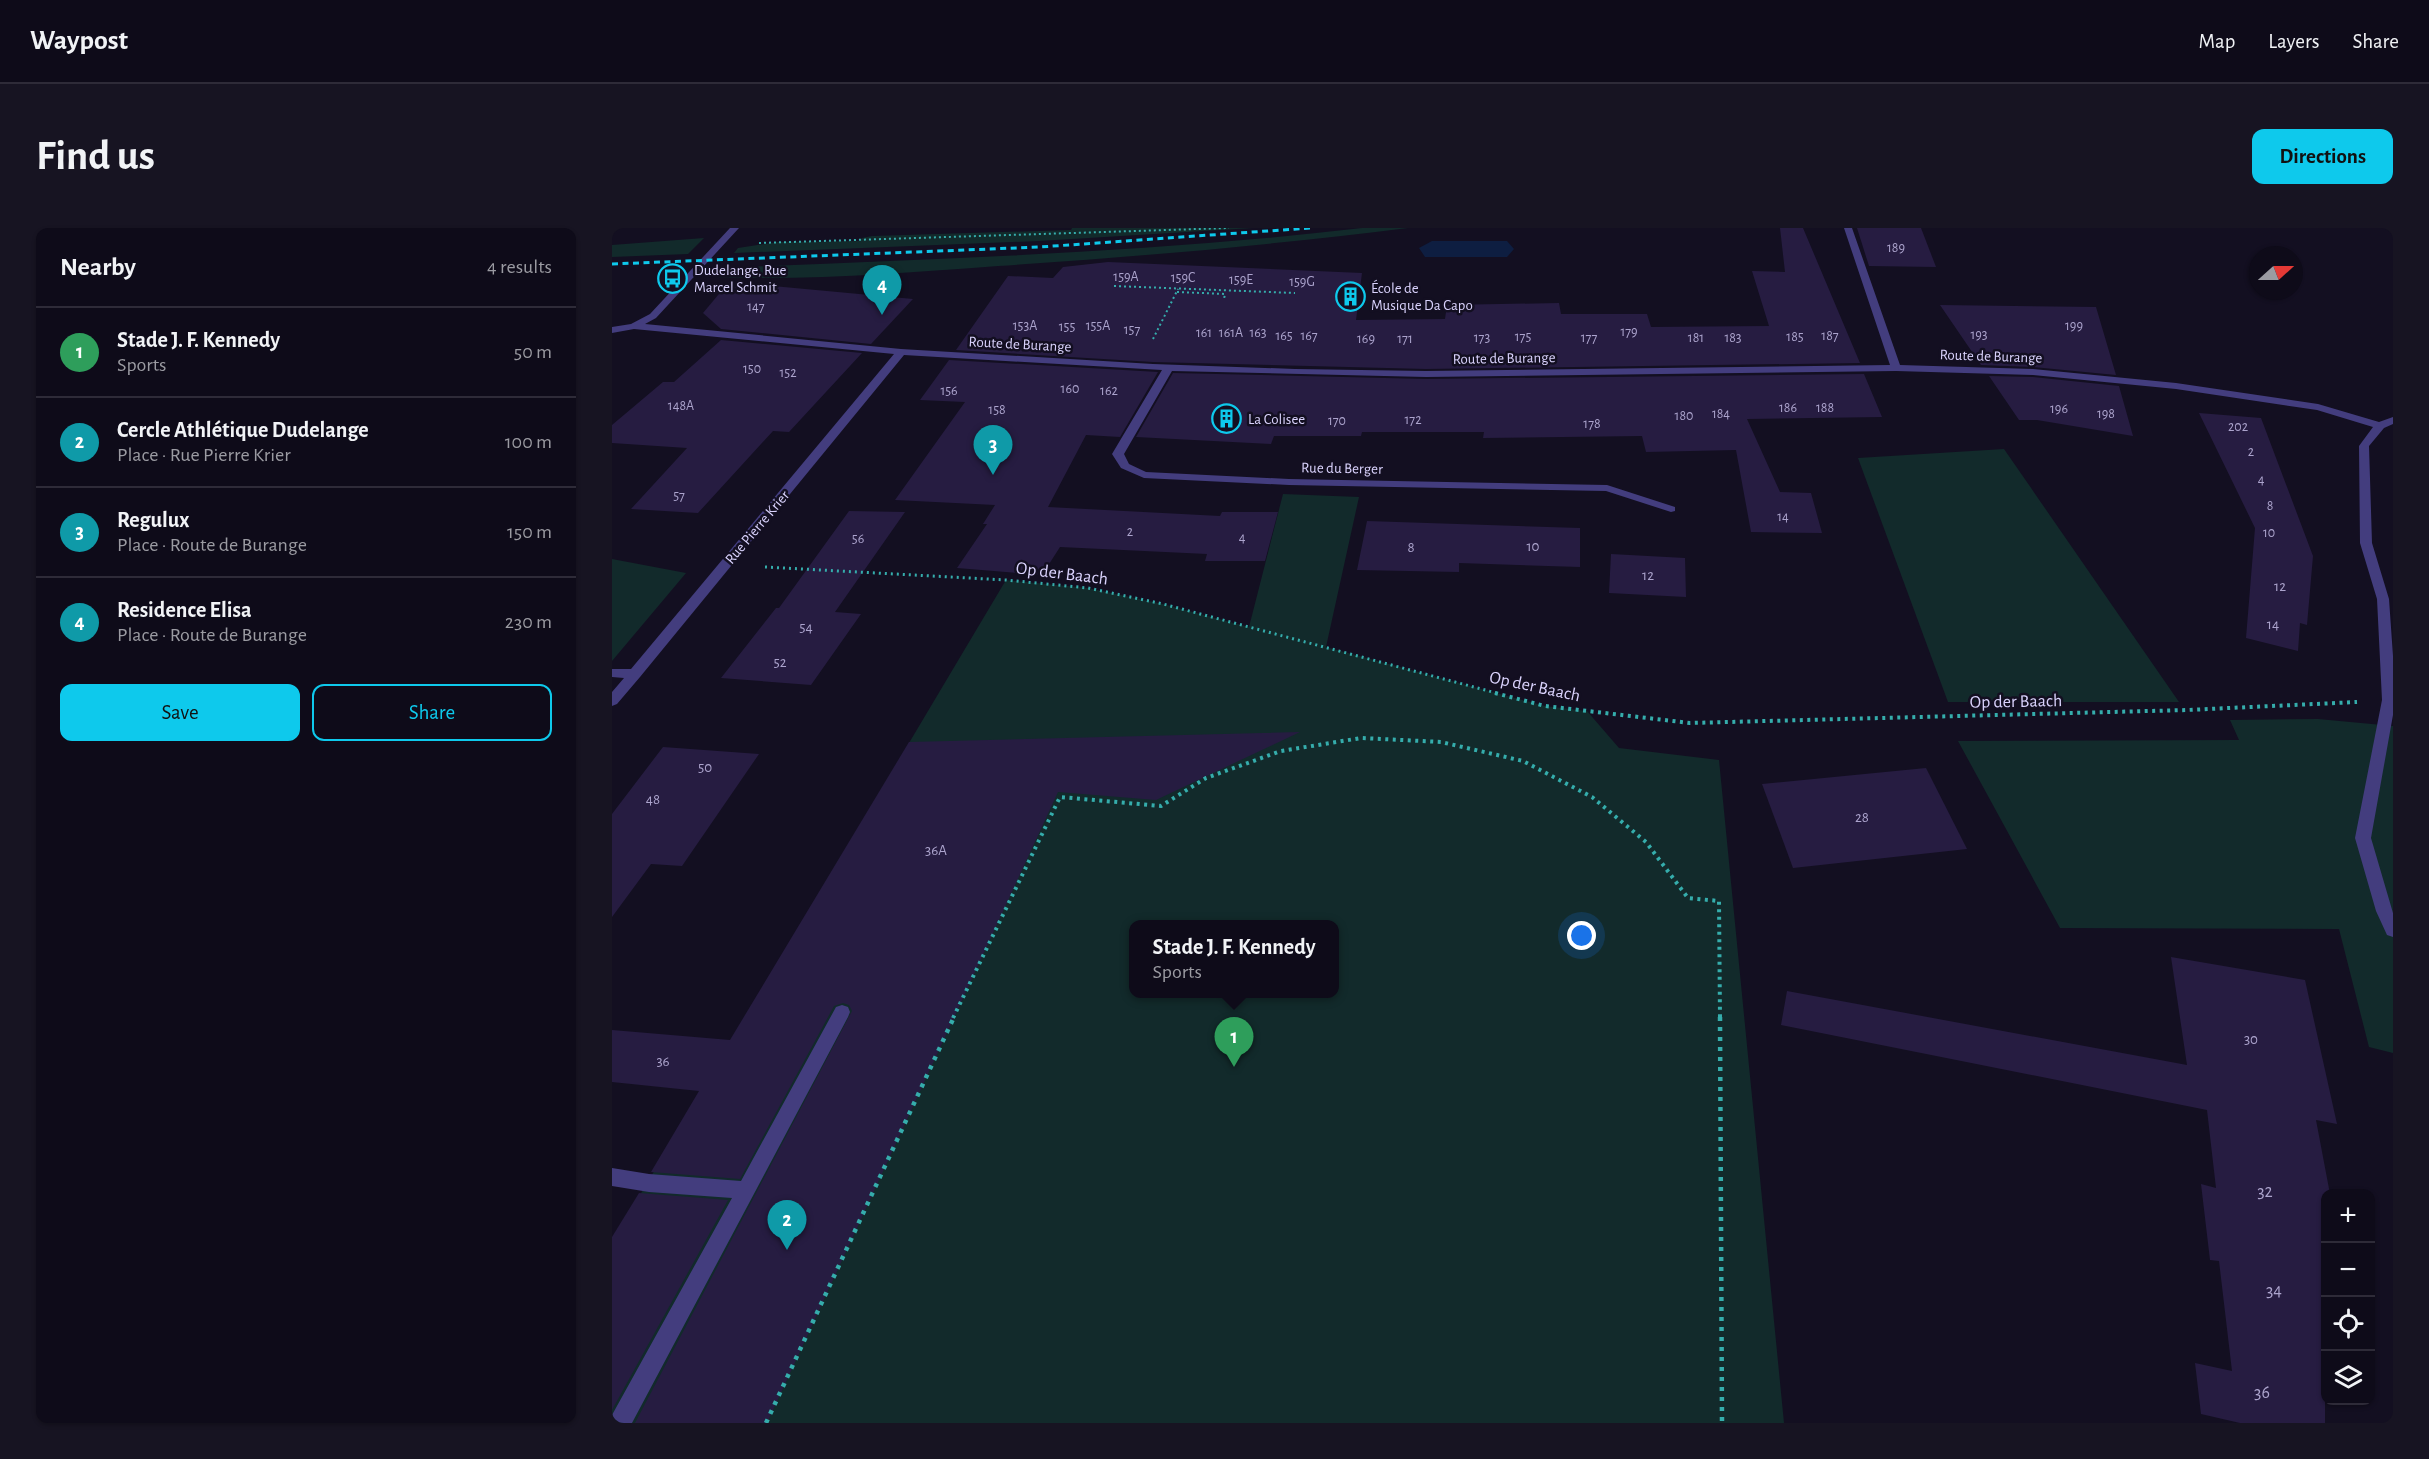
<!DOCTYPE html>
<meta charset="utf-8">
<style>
body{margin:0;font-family:"Alegreya Sans",sans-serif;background:#171422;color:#f1f3f6}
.controls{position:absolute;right:18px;bottom:18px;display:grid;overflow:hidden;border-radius:12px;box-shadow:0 2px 4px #0004}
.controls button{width:54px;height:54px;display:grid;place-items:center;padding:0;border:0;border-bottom:2px solid #2e2b38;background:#0e0b19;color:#f1f3f6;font:30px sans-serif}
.compass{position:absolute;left:1637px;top:18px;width:54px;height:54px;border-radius:50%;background:#0e0b19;box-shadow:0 2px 4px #0004;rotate:69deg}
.you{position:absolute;left:970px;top:708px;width:21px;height:21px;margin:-15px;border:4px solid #fff;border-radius:50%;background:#1a73e8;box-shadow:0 0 0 9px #1a73e833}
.badge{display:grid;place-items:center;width:39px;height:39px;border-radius:50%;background:#0ec9ec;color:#fff;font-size:20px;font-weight:700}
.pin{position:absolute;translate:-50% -50px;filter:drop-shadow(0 2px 3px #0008)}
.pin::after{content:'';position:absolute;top:32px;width:21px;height:18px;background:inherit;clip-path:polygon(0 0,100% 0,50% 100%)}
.popup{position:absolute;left:517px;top:692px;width:210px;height:78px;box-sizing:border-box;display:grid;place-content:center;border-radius:12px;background:#0e0b19;filter:drop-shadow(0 2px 4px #0005);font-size:20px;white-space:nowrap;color:#9b9ba2}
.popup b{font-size:22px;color:#f1f3f6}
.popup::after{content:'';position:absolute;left:50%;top:100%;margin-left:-12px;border:12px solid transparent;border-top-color:#0e0b19}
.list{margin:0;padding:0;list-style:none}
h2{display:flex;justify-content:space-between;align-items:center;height:78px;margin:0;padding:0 24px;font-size:26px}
h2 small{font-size:20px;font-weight:400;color:#9b9ba2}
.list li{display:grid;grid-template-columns:39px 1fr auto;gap:18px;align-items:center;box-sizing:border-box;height:90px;padding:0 24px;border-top:2px solid #2e2b38}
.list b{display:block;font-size:22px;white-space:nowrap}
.list p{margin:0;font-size:20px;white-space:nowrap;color:#9b9ba2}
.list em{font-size:20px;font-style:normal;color:#9b9ba2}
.actions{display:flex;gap:12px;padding:18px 24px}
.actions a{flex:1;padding:14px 0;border:2px solid #0ec9ec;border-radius:12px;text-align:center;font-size:21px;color:#0ec9ec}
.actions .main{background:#0ec9ec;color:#111}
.icon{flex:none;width:33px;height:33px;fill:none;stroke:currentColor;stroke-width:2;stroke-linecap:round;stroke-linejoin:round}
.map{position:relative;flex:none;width:1781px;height:1195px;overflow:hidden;border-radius:12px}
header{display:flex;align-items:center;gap:36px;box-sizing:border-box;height:84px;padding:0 30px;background:#0e0b19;border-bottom:2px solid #2e2b38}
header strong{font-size:28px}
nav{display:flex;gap:33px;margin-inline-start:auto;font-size:21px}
.intro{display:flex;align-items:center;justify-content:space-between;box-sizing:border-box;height:144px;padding:0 36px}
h1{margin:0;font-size:42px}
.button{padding:15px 27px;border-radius:12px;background:#0ec9ec;color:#111;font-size:21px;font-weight:700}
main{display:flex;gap:36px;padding:0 36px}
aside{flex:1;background:#0e0b19;border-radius:12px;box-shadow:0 2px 4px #0004}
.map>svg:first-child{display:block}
.green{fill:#122a2b;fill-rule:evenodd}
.water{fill:#0e1e41}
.building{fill:#261c41}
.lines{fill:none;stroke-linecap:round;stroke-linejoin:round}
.path-far3{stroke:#35adac;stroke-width:2;stroke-dasharray:2 3;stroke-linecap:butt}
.path-far2{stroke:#35adac;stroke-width:3;stroke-dasharray:2 4;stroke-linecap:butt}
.path-far1{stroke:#35adac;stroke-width:4;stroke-dasharray:3 4.5;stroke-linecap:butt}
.path{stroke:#35adac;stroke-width:4.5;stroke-dasharray:4 6;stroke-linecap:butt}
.minor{fill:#433d7e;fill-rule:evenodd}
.rail{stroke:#0ec9ec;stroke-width:3;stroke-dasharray:6 4.5;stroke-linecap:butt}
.labels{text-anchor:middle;stroke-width:5;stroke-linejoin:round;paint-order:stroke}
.far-number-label{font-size:14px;fill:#aca4cd}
.far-poi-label{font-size:15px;fill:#d9d2fc;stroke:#130f21;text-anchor:start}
.far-street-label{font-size:15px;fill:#d9d2fc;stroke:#130f21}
.number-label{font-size:15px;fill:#aca4cd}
.street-label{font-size:18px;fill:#d9d2fc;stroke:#130f21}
.near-number-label{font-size:18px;fill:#aca4cd}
</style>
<header>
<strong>Waypost</strong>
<nav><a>Map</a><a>Layers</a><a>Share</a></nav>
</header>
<div class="intro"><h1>Find us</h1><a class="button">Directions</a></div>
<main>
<aside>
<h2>Nearby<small>4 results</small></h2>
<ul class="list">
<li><span class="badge" style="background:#2e9e5b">1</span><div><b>Stade J. F. Kennedy</b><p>Sports</p></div><em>50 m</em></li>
<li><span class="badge" style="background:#0f9aa8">2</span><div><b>Cercle Athlétique Dudelange</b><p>Place · Rue Pierre Krier</p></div><em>100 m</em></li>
<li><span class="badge" style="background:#0f9aa8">3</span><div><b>Regulux</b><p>Place · Route de Burange</p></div><em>150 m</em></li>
<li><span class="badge" style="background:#0f9aa8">4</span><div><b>Residence Elisa</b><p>Place · Route de Burange</p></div><em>230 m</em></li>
</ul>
<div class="actions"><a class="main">Save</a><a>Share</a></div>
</aside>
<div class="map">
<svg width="1781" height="1195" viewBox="0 0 1781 1195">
<rect width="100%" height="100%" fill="#130f21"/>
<g class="green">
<polygon points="460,0 641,0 427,13 122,25 126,20 166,14 247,13 250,10 260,8 459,2"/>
<path d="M750,0h46c-136,17 -273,29 -410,38 -95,7 -191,15 -286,11l10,-9c213,-9 427,-15 640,-40z"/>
<polygon points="92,10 76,26 0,29 0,17"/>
<polygon points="1392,221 1567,474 1336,474 1246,230"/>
<path d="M671,266l76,3 -33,150 219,59 42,5 32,37 100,12 65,663h-1172v-181l394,-662 82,8 75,16 86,23zM522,696h200v70h-200z"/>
<polygon points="0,331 74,345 0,433"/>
<polygon points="1706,491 1781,498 1781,684 1772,683 1781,703 1781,825 1757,819 1727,701 1448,700 1346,513 1627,512 1618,492"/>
</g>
<polygon class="water" points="820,13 895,13 902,21 895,29 813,29 807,20"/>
<g class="building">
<polygon points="1168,0 1191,0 1248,135 814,141 541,134 344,122 396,48 441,50 451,39 496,34 750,45 744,92 833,91 835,77 947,75 949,86 1035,86 1039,99 1157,98 1140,43 1173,44"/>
<polygon points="1245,0 1309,0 1324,39 1257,38"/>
<polygon points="117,54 301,71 259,116 109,101 91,85"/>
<polygon points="1328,77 1484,79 1504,147 1421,139 1369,137"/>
<polygon points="109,112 250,125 177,204 161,203 86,285 19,281 75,220 0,215 0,197 51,154 62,154"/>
<polygon points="337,132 546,144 508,209 474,207 436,279 608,288 610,284 666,284 653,333 593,333 595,326 448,319 430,347 345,340 375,296 371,296 383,277 283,272 353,174 308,172"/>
<polygon points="561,145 814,151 1252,146 1270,189 1135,191 1168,264 1199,265 1210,305 1139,304 1124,222 1034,224 1030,208 871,210 872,204 750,204 749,208 662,208 659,216 524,209"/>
<polygon points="1377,148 1421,149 1507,158 1521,208 1425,192 1407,192"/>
<polygon points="1587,185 1649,190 1701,328 1695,397 1688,395 1686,423 1634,410 1643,300"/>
<polygon points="237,283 293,284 223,384 249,386 199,457 109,450 164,380 167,380"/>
<polygon points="755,293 968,300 968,339 847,335 847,344 745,342"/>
<polygon points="999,326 1073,330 1074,369 997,365"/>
<polygon points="688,504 544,572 446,564 155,1195 23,1195 240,783 237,777 231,775 222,778 128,951 39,944 87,863 0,854 0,802 118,812 297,514"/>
<polygon points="51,519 147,526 70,638 39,636 0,689 0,586"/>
<polygon points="1314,540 1355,621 1181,640 1150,556"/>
<polygon points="1559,729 1693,752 1725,896 1704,892 1718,966 1713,966 1713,1195 1628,1195 1589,1186 1583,1135 1620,1143 1607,1033 1598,1032 1589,956 1604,960 1595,882 1169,797 1175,763 1575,837"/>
<polygon points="27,965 116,972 0,1182 0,1009"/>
</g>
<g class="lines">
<g class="path-far3">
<polyline points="147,15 617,0"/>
<polyline points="502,58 683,65"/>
<polyline points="565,64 613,66 612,71"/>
<polyline points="541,111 566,61"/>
</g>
<polyline class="path-far2" points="153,339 394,352 476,360 551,376 888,466"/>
<g class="path-far1">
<polyline points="883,465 933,478 1078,495 1575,482 1745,474"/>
<polyline points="341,790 448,569 549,578 594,550 669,523 749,510 829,514 911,533 980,569 1034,614 1076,670 1107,673 1108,790"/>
</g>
<g class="path">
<polyline points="1108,789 1110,1195"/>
<polyline points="154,1195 342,789"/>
</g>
<g class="minor">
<polygon points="118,0 127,0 44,90 33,96 289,121 541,136 683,141 814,143 1278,137 1232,0 1240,0 1288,137 1421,141 1564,155 1706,176 1767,194 1781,189 1781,196 1772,200 1757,218 1760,315 1777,371 1781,428 1781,487 1759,610 1781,685 1781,709 1775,707 1764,683 1743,610 1770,472 1765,371 1748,315 1747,218 1761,199 1705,182 1564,161 1421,147 1284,143 814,149 560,143 512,226 517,236 534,244 677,251 995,257 1063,279 1063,283 1059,284 994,263 677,257 532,250 509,240 500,226 550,142 292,127 28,449 5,476 0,478 0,464 12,450 0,449 0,441 19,441 282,126 22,101 0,105 0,99 19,96 38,86"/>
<polygon points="230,777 236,779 238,784 236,789 20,1195 0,1195 0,1187 120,970 37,964 0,958 0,940 37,946 129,953 224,779"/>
</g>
<polyline class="rail" points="0,36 428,19 698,0"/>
</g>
<defs>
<symbol id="bus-ring" viewBox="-11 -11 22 22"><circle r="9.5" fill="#130f21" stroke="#0ec9ec" stroke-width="1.5"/><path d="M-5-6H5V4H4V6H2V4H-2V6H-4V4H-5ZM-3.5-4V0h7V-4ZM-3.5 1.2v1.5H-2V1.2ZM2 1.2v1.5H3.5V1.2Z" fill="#0ec9ec"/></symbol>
<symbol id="building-ring" viewBox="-11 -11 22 22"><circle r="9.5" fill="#130f21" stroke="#0ec9ec" stroke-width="1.5"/><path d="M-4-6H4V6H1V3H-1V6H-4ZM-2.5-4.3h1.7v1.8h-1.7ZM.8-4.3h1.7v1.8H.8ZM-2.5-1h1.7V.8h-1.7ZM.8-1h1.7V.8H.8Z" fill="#0ec9ec"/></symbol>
</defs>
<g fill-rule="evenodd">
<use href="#bus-ring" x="44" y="34" width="33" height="33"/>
<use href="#building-ring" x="722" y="52" width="33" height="33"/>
<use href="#building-ring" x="598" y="174" width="33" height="33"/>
</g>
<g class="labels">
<g class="far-number-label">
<text x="1284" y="24">189</text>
<text x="514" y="53">159A</text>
<text x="571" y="54">159C</text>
<text x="629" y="56">159E</text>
<text x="690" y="58">159G</text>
<text x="144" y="83">147</text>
<text x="413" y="102">153A</text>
<text x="486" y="102">155A</text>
<text x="1462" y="102">199</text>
<text x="455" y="103">155</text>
<text x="520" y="106">157</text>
<text x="1017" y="108">179</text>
<text x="592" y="109">161</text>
<text x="619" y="109">161A</text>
<text x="646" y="109">163</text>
<text x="1367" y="111">193</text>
<text x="672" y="112">165</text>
<text x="697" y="112">167</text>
<text x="1218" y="112">187</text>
<text x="911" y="113">175</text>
<text x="1183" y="113">185</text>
<text x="870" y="114">173</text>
<text x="977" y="114">177</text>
<text x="1084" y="114">181</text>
<text x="1121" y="114">183</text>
<text x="754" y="115">169</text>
<text x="793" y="115">171</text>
<text x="140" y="145">150</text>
<text x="176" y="149">152</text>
<text x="458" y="165">160</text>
<text x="337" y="167">156</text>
<text x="497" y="167">162</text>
<text x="69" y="182">148A</text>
<text x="1176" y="184">186</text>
<text x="1213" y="184">188</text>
<text x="1447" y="185">196</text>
<text x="385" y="186">158</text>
<text x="1109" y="190">184</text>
<text x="1494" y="190">198</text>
<text x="1072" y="192">180</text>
<text x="801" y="196">172</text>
<text x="725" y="197">170</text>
<text x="980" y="200">178</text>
<text x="1626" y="203">202</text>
<text x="1639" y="228">2</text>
<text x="1649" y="256">4</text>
<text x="67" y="272">57</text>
<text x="1658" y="282">8</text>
<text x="1171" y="293">14</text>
<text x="518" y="308">2</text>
<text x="1657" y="309">10</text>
<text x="630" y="314">4</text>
<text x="246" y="315">56</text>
</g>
<g class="far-poi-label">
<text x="82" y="47">Dudelange, Rue<tspan x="82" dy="17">Marcel Schmit</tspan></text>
<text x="759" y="65">École de<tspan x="759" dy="17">Musique Da Capo</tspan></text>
<text x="636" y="196">La Colisee</text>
</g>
<g class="far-street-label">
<text transform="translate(408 116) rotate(3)" y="5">Route de Burange</text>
<text transform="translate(1379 128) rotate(2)" y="5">Route de Burange</text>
<text transform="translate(892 130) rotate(-1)" y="5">Route de Burange</text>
<text transform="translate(730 240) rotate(1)" y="5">Rue du Berger</text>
<text transform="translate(145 299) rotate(-50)" y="5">Rue Pierre Krier</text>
</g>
<g class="number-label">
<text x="921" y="323">10</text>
<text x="799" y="324">8</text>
<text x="1036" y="352">12</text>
<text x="1668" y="363">12</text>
<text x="1661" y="401">14</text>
<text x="194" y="404">54</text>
<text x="168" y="439">52</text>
<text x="93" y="544">50</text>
<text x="41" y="576">48</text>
<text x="1250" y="594">28</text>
<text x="324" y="627">36A</text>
<text x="1639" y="816">30</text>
<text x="51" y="838">36</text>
</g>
<g class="street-label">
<text transform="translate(450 345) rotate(7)" y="6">Op der Baach</text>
<text transform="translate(923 458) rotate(12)" y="6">Op der Baach</text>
<text transform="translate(1404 473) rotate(-1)" y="6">Op der Baach</text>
</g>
<g class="near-number-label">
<text x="1653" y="969">32</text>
<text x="1662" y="1068">34</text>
<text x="1650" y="1170">36</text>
</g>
</g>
</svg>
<div class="controls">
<button>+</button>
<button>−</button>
<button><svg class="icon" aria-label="locate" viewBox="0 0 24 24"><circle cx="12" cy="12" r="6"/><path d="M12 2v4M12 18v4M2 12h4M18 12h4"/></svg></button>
<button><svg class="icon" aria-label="layers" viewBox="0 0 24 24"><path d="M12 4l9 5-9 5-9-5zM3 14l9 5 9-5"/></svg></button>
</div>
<svg class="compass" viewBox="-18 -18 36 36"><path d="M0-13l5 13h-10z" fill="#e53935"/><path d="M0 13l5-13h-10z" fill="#9b9ba2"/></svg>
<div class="you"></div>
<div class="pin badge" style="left:622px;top:839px;background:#2e9e5b">1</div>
<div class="popup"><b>Stade J. F. Kennedy</b>Sports</div>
<div class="pin badge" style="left:175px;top:1022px;background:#0f9aa8">2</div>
<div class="pin badge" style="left:381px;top:247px;background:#0f9aa8">3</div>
<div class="pin badge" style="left:270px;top:87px;background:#0f9aa8">4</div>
</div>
</main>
